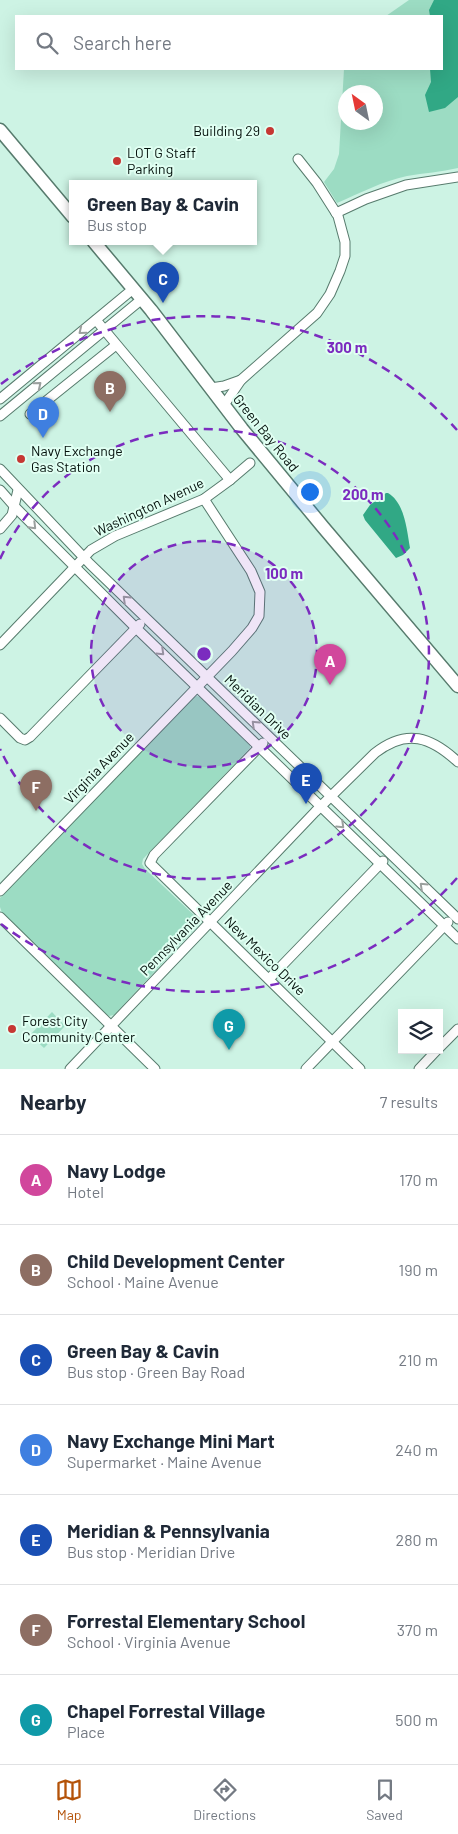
<!DOCTYPE html>
<meta charset="utf-8">
<style>
body{margin:0;font-family:Barlow,sans-serif;background:#f6f6f7;color:#1f2937}
.controls{position:absolute;right:15px;bottom:15px;display:grid;overflow:hidden;border-radius:0px;box-shadow:0 5px 20px #0002}
.controls button{width:45px;height:45px;display:grid;place-items:center;padding:0;border:0;border-bottom:1px solid #e0e1e3;background:#fff;color:#1f2937;font:25px sans-serif}
.compass{position:absolute;left:338px;top:85px;width:45px;height:45px;border-radius:50%;background:#fff;box-shadow:0 5px 20px #0002;rotate:327deg}
.you{position:absolute;left:309px;top:491px;width:18px;height:18px;margin:-12px;border:4px solid #fff;border-radius:50%;background:#1a73e8;box-shadow:0 0 0 8px #1a73e833}
.badge{display:grid;place-items:center;width:32px;height:32px;border-radius:50%;background:#b45309;color:#fff;font-size:16px;font-weight:700}
.pin{position:absolute;translate:-50% -41px;filter:drop-shadow(0 1px 2px #0008)}
.pin::after{content:'';position:absolute;top:26px;width:18px;height:15px;background:inherit;clip-path:polygon(0 0,100% 0,50% 100%)}
.popup{position:absolute;left:69px;top:180px;width:188px;height:65px;box-sizing:border-box;display:grid;place-content:center;border-radius:0px;background:#fff;filter:drop-shadow(0 1px 4px #0005);font-size:16px;white-space:nowrap;color:#747a83}
.popup b{font-size:19px;color:#1f2937}
.popup::after{content:'';position:absolute;left:50%;top:100%;margin-left:-10px;border:10px solid transparent;border-top-color:#fff}
.list{margin:0;padding:0;list-style:none}
h2{display:flex;justify-content:space-between;align-items:center;height:65px;margin:0;padding:0 20px;font-size:21px}
h2 small{font-size:16px;font-weight:400;color:#747a83}
.list li{display:grid;grid-template-columns:32px 1fr auto;gap:15px;align-items:center;box-sizing:border-box;height:90px;padding:0 20px;border-top:1px solid #e0e1e3}
.list b{display:block;font-size:19px;white-space:nowrap}
.list p{margin:0;font-size:16px;white-space:nowrap;color:#747a83}
.list em{font-size:16px;font-style:normal;color:#747a83}
.icon{flex:none;width:28px;height:28px;fill:none;stroke:currentColor;stroke-width:2;stroke-linecap:round;stroke-linejoin:round}
.map{position:relative;flex:none;width:458px;height:1069px;overflow:hidden}
.search{position:absolute;background:#fff;box-shadow:0 5px 20px #0002;left:15px;right:15px;top:15px;height:55px;display:flex;align-items:center;gap:12px;box-sizing:border-box;padding:0 18px;border-radius:0px;color:#747a83;font-size:19px}
.sheet{height:695px;background:#fff}
nav{display:flex;justify-content:space-around;align-items:center;box-sizing:border-box;height:70px;border-top:1px solid #e0e1e3;background:#fff;font-size:14px;color:#747a83}
nav a{display:grid;justify-items:center;gap:2px}
nav .on{color:#b45309}
.map>svg:first-child{display:block}
.green{fill:#9cdcc3;fill-rule:evenodd}
.water{fill:#31a885}
.lines{fill:none;stroke-linecap:round;stroke-linejoin:round}
.minor-casing{stroke:#577b6d;stroke-width:11}
.secondary-casing{stroke:#577b6d;stroke-width:15}
.minor{stroke:#fff;stroke-width:9}
.secondary{stroke:#fff;stroke-width:12}
.oneway{stroke:#9ba09e}
.ring{fill:none;stroke:#7b2cbf;stroke-width:2.5;stroke-dasharray:9 6}
.poi-dot{fill:#c63733;stroke:#e0fff2;stroke-width:2}
.labels{text-anchor:middle;stroke-width:4;stroke-linejoin:round;paint-order:stroke}
.poi-label{font-size:14px;fill:#04110c;stroke:#e0fff2;text-anchor:start}
.street-label{font-size:14px;fill:#04110c;stroke:#e0fff2}
.centre{fill:#7b2cbf;stroke:#e0fff2;stroke-width:2.5}
.ring-label{font-size:15px;text-anchor:middle;font-weight:bold;fill:#7b2cbf;stroke:#e0fff2;stroke-width:4;stroke-linejoin:round;paint-order:stroke}
</style>
<div class="map">
<svg width="458" height="1069" viewBox="0 0 458 1069">
<rect width="100%" height="100%" fill="#cdf3e4"/>
<g class="green">
<path d="M409,0h49v168c-17,4 -34,5 -51,8 -24,5 -47,17 -70,27l-13,-21 10,-13 5,-15 5,-85h98v-53h-56zM346,92h30v30h-30z"/>
<polygon points="197,696 202,698 250,744 250,748 143,859 142,864 145,869 197,918 200,923 114,1015 109,1016 105,1013 2,913 0,907 0,898 191,698"/>
<polygon points="52,1012 65,1026 44,1048 30,1035"/>
</g>
<g class="water">
<polygon points="434,0 458,0 458,97 445,108 429,112 425,95 431,82 430,69 442,69 442,16 430,16 429,10"/>
<path d="M386,493h2c17,10 19,38 22,55l-7,7 -7,3 -31,-38 -2,-5 7,-10z"/>
</g>
<g class="lines">
<defs>
<g id="minor">
<polyline points="336,213 366,199 406,185 458,177"/>
<polyline points="96,320 230,480"/>
<polyline points="211,388 224,386 241,380"/>
<polyline points="0,399 133,289"/>
<polyline points="224,405 241,380 317,313 330,294 340,271 345,256 345,242 338,216 317,183 298,159"/>
<polyline points="30,414 116,345"/>
<polyline points="0,416 142,299"/>
<polyline points="0,469 90,564 458,919"/>
<polyline points="0,490 15,507 136,628 458,939"/>
<polyline points="0,529 12,515 18,490"/>
<polyline points="0,645 91,550 115,536 204,499 230,480 250,463"/>
<polyline points="0,718 20,738 25,740 30,737 140,624"/>
<polyline points="263,743 154,855 150,863 360,1069"/>
<polyline points="0,891 232,651 252,628 259,616 260,592 251,571 204,499"/>
<polyline points="0,917 155,1069"/>
<polyline points="269,979 383,861"/>
<polyline points="439,1048 458,1029"/>
<path d="M70,1069l245,-257 60,-59c32,-25 56,-16 83,9"/>
<polyline points="306,1069 448,922"/>
<polyline points="419,1069 437,1050"/>
</g>
<g id="secondary">
<polyline points="0,130 73,217"/>
<polyline points="94,242 151,310 242,429 323,527 458,686"/>
</g>
</defs>
<use href="#minor" class="minor-casing"/>
<use href="#secondary" class="secondary-casing"/>
<use href="#minor" class="minor"/>
<use href="#secondary" class="secondary"/>
</g>
<defs><path id="oneway-chevron" d="M-2-3.5L2.5 0L-2 3.5" fill="none" stroke-width="1.6" stroke-linecap="round" stroke-linejoin="round" transform="scale(1.25)"/></defs>
<g class="oneway">
<use href="#oneway-chevron" transform="translate(82 331) rotate(141)"/>
<use href="#oneway-chevron" transform="translate(38 385) rotate(-39)"/>
<use href="#oneway-chevron" transform="translate(33 526) rotate(45)"/>
<use href="#oneway-chevron" transform="translate(126 599) rotate(-136)"/>
<use href="#oneway-chevron" transform="translate(161 652) rotate(44)"/>
<use href="#oneway-chevron" transform="translate(255 724) rotate(-136)"/>
<use href="#oneway-chevron" transform="translate(341 825) rotate(44)"/>
<use href="#oneway-chevron" transform="translate(423 886) rotate(-137)"/>
</g>
<circle cx="204" cy="654" r="113" fill="#7b2cbf" fill-opacity=".12"/>
<g class="ring">
<circle cx="204" cy="654" r="113"/>
<path d="M0 559A225 225 0 1 1 0 749"/>
<path d="M457 878A338 338 0 0 1 1 924M1 384A338 338 0 0 1 457 430"/>
</g>
<g class="poi-dot">
<circle cx="270" cy="131" r="5"/>
<circle cx="117" cy="161" r="5"/>
<circle cx="21" cy="459" r="5"/>
<circle cx="12" cy="1029" r="5"/>
</g>
<g class="labels">
<g class="poi-label">
<text x="260" y="136" text-anchor="end">Building 29</text>
<text x="127" y="158">LOT G Staff<tspan x="127" dy="16">Parking</tspan></text>
<text x="31" y="456">Navy Exchange<tspan x="31" dy="16">Gas Station</tspan></text>
<text x="22" y="1026">Forest City<tspan x="22" dy="16">Community Center</tspan></text>
</g>
<g class="street-label">
<text transform="translate(266 433) rotate(51)" y="5">Green Bay Road</text>
<text transform="translate(149 507) rotate(-25)" y="5">Washington Avenue</text>
<text transform="translate(258 707) rotate(44)" y="5">Meridian Drive</text>
<text transform="translate(99 768) rotate(-46)" y="5">Virginia Avenue</text>
<text transform="translate(186 928) rotate(-46)" y="5">Pennsylvania Avenue</text>
<text transform="translate(265 956) rotate(44)" y="5">New Mexico Drive</text>
</g>
</g>
<circle cx="204" cy="654" r="8" class="centre"/>
<g class="ring-label">
<text x="347" y="353">300 m</text>
<text x="363" y="500">200 m</text>
<text x="284" y="579">100 m</text>
</g>
</svg>
<div class="controls">
<button><svg class="icon" aria-label="layers" viewBox="0 0 24 24"><path d="M12 4l9 5-9 5-9-5zM3 14l9 5 9-5"/></svg></button>
</div>
<svg class="compass" viewBox="-18 -18 36 36"><path d="M0-13l5 13h-10z" fill="#e53935"/><path d="M0 13l5-13h-10z" fill="#747a83"/></svg>
<div class="you"></div>
<div class="pin badge" style="left:330px;top:685px;background:#d1479c">A</div>
<div class="pin badge" style="left:110px;top:412px;background:#8d6e63">B</div>
<div class="pin badge" style="left:163px;top:303px;background:#1a4fb4">C</div>
<div class="popup"><b>Green Bay &amp; Cavin</b>Bus stop</div>
<div class="pin badge" style="left:43px;top:438px;background:#3f7fe0">D</div>
<div class="pin badge" style="left:306px;top:804px;background:#1a4fb4">E</div>
<div class="pin badge" style="left:36px;top:811px;background:#8d6e63">F</div>
<div class="pin badge" style="left:229px;top:1050px;background:#0f9aa8">G</div>
<div class="search"><svg class="icon" aria-label="search" viewBox="0 0 24 24"><circle cx="10" cy="10" r="6"/><path d="M15 15l6 6"/></svg>Search here</div>
</div>
<section class="sheet">
<h2>Nearby<small>7 results</small></h2>
<ul class="list">
<li><span class="badge" style="background:#d1479c">A</span><div><b>Navy Lodge</b><p>Hotel</p></div><em>170 m</em></li>
<li><span class="badge" style="background:#8d6e63">B</span><div><b>Child Development Center</b><p>School · Maine Avenue</p></div><em>190 m</em></li>
<li><span class="badge" style="background:#1a4fb4">C</span><div><b>Green Bay &amp; Cavin</b><p>Bus stop · Green Bay Road</p></div><em>210 m</em></li>
<li><span class="badge" style="background:#3f7fe0">D</span><div><b>Navy Exchange Mini Mart</b><p>Supermarket · Maine Avenue</p></div><em>240 m</em></li>
<li><span class="badge" style="background:#1a4fb4">E</span><div><b>Meridian &amp; Pennsylvania</b><p>Bus stop · Meridian Drive</p></div><em>280 m</em></li>
<li><span class="badge" style="background:#8d6e63">F</span><div><b>Forrestal Elementary School</b><p>School · Virginia Avenue</p></div><em>370 m</em></li>
<li><span class="badge" style="background:#0f9aa8">G</span><div><b>Chapel Forrestal Village</b><p>Place</p></div><em>500 m</em></li>
</ul>
</section>
<nav>
<a class="on"><svg class="icon" aria-label="map" viewBox="0 0 24 24"><path d="M3 6l6-2 6 2 6-2v14l-6 2-6-2-6 2zM9 4v14M15 6v14"/></svg>Map</a>
<a><svg class="icon" aria-label="directions" viewBox="0 0 24 24"><path d="M12 3l9 9-9 9-9-9zM9 14v-3h6M13 9l2 2-2 2"/></svg>Directions</a>
<a><svg class="icon" aria-label="saved" viewBox="0 0 24 24"><path d="M7 4h10v16l-5-4-5 4z"/></svg>Saved</a>
</nav>
